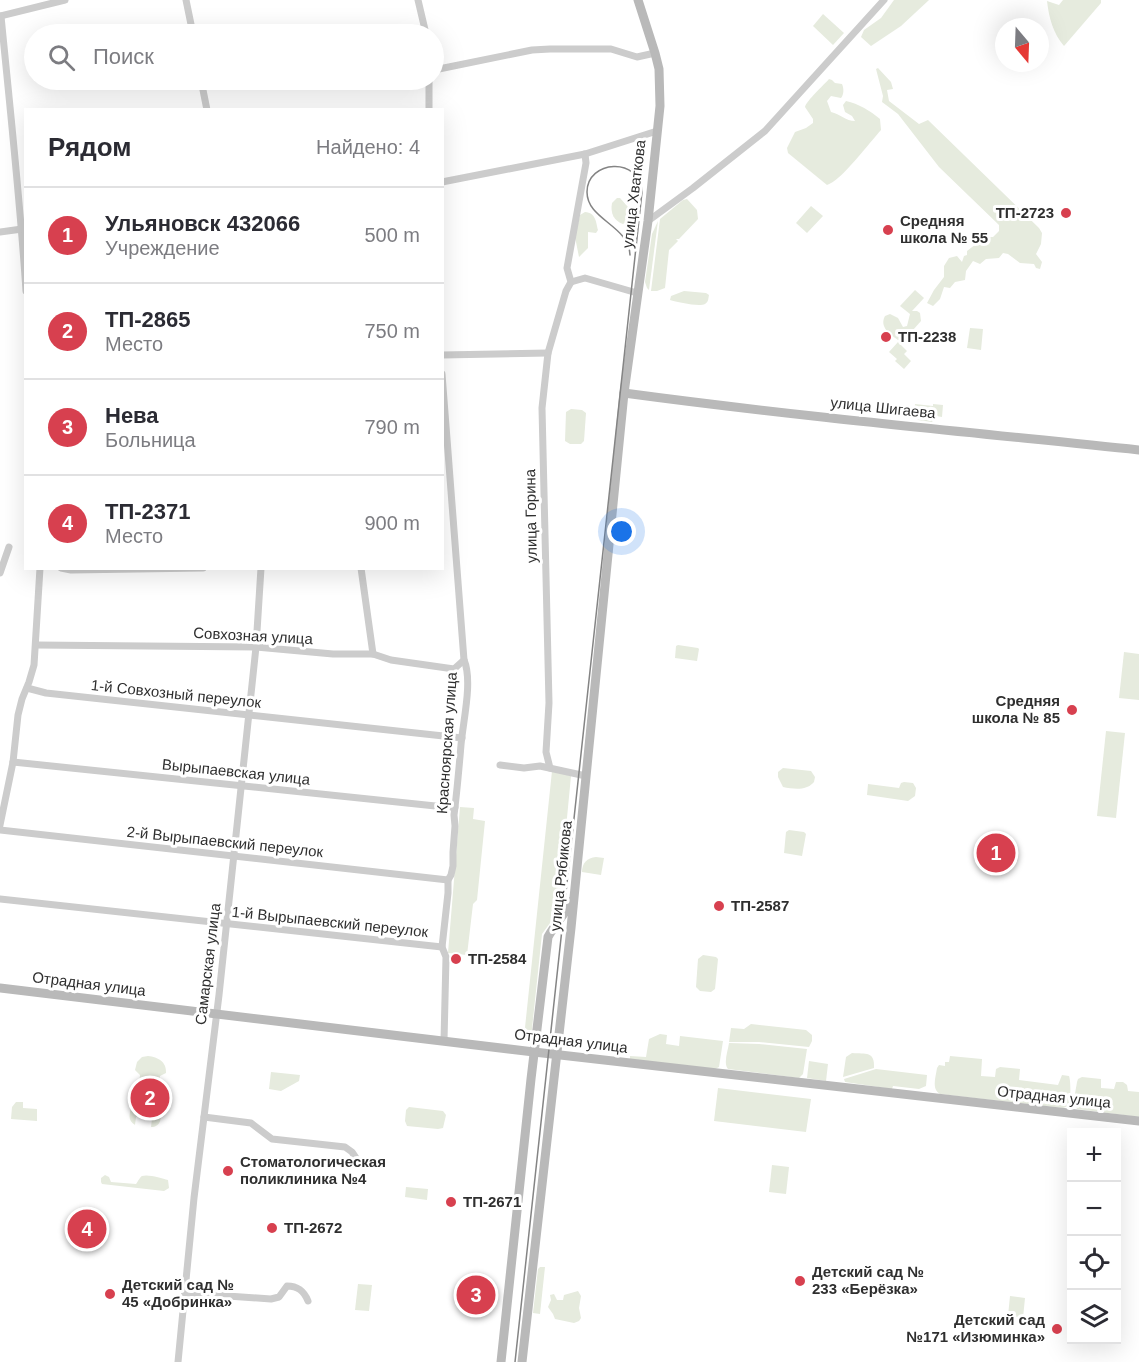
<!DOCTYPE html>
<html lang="ru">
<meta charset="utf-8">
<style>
body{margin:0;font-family:Arial,sans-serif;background:#f7f7f7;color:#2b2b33}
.controls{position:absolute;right:18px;bottom:18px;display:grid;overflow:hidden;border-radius:0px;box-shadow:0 6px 24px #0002}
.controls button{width:54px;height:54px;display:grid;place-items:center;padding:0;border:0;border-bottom:2px solid #e1e1e2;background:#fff;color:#2b2b33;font:30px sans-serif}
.compass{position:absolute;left:995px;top:18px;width:54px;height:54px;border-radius:50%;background:#fff;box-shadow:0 6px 24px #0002;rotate:161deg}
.you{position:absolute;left:622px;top:532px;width:21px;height:21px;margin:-15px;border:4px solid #fff;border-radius:50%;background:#1a73e8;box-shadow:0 0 0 9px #1a73e833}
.badge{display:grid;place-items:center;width:39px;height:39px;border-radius:50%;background:#d7404f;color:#fff;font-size:20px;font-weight:700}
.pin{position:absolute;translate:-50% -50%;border:3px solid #fff;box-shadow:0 2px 6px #0006}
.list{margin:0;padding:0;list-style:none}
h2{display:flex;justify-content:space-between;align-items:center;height:78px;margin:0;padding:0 24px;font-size:26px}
h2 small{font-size:20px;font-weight:400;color:#7c7c81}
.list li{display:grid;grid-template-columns:39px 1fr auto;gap:18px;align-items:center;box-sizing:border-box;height:96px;padding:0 24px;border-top:2px solid #e1e1e2}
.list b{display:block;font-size:22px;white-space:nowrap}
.list p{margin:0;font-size:20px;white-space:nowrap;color:#7c7c81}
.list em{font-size:20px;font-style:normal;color:#7c7c81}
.icon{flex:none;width:33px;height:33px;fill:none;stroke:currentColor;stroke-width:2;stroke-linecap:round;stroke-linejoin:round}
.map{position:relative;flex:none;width:1139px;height:1362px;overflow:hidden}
.search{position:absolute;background:#fff;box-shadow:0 6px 24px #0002;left:24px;top:24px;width:420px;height:66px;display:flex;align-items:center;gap:15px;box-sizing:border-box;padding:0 21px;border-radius:33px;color:#7c7c81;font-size:22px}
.panel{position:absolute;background:#fff;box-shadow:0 6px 24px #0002;left:24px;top:108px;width:420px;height:462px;border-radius:0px}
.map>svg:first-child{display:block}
.green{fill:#e6ebde}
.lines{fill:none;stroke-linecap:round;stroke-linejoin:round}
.street{stroke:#ccc;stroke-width:7}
.secondary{stroke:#b9b9b9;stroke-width:9}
.tram{stroke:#848484;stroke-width:1.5}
.poi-dot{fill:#d7404f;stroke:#fff;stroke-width:2}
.labels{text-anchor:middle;stroke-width:6;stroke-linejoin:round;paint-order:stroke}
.street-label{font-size:15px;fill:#2f2f2f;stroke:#fff}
.poi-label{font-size:15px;font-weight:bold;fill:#2f2f2f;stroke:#fff;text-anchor:start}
</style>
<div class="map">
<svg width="1139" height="1362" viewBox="0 0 1139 1362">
<rect width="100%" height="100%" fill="#fff"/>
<g class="green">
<polygon points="894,0 929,0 901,26 871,46 861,37 864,30 881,18"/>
<path d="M1063,0h38v3l-37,43c-11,-13 -15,-28 -17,-45l12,4z"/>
<polygon points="823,14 844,33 833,45 813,26"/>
<polygon points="878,68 891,82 893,89 887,90 889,101 919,124 928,120 1039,228 1042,233 1041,244 1036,254 1042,262 1040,269 1036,268 1034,264 1020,263 1008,254 1003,253 999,258 986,259 980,264 973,261 966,271 965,280 955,282 950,288 944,287 940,299 933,306 927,303 934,290 944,277 944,266 949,258 957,256 962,262 964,256 967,255 967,251 985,237 993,237 999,231 999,225 939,167 898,114 882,102 883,96 876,69"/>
<path d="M829,79l3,1 3,3 7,1c2,4 2,11 -1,14l-10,-2 -4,5 4,11c9,2 15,9 24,9l-3,-5 -7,-4 -2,-7 3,-4c13,3 23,9 34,18l1,11c-11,12 -40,51 -54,55l-39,-32 -1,-5 8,-16 11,-4 7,-5v-4l-8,-12c2,-7 18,-21 24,-28z"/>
<path d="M617,198h3l8,9 2,5 -3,9 -4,3c-9,-3 -13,-11 -11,-21z"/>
<polygon points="687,199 697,210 698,219 679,239 676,239 678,241 669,250 665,288 657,291 651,291 660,219 683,200"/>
<polygon points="811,206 823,216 807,233 796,223"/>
<path d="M585,212c11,1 11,10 13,18l-2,3 -8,-1v16l-9,9 -4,-20 5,-22z"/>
<polygon points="658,221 649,290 647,288 645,282 652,234"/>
<path d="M915,290l9,8 -12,13h5l3,2 1,8 -16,18 -7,1c-8,-6 -19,-13 -13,-24l5,-2 8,4 5,9 4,-1 3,-12 -10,-8z"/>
<path d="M684,291l22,2 3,2c-1,4 0,6 -4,9 -6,3 -28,-2 -35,-4l1,-4z"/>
<polygon points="970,328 983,329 981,350 967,348"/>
<polygon points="898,342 907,351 904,354 911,361 904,369 895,361 897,359 889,352"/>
<polygon points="915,404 933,406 933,404 943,405 942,417 936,416 932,422 918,420 914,414"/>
<polygon points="571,409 582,410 586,413 584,441 581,444 570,444 565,441 566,412"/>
<polygon points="678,645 698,648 699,649 697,661 675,658 676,646"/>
<polygon points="1124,652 1139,654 1139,700 1119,698"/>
<polygon points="1106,731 1125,733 1116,818 1097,816"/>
<path d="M783,768l28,3 4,6 -1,5c-8,9 -20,7 -31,5l-5,-10v-5z"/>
<polygon points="552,771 571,776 558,912 542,934 531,1038 524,1037"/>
<polygon points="904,782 913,783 916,788 915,796 908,801 867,795 868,784 899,788 901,783"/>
<polygon points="460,807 474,808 473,819 485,821 477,900 473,904 467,955 448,953"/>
<polygon points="789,830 804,832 806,834 802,856 784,853 786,832"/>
<path d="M596,857l8,1 -3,17 -19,-3c0,-9 5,-14 14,-15z"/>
<polygon points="703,955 716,957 718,959 715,989 711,992 700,991 696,987 698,959"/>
<polygon points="751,1024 806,1030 812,1035 812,1041 809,1047 759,1042 729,1042 731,1028 744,1029"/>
<polygon points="660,1034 667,1035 666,1044 679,1046 680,1036 723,1041 719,1067 715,1069 630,1059 630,1056 646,1057 649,1039"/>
<path d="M729,1043l30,1 48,5 -4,25 -4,4 -71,-9c-5,-6 0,-18 1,-26z"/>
<path d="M852,1053c14,1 23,-2 22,15l-31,9 3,-20z"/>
<path d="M148,1056c10,1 19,6 18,17l-6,3 -2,15 -9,-1 -1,4 -5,-1 -1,11 16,2 3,4c0,9 0,17 -10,17l1,-8h-4v-4l-8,-1 -1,3h-3l-1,8c-8,-5 -5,-11 -4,-19l6,-3 3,-28 -5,-5 2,-8 5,-5z"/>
<path d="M950,1056l32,3 -1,17 14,1 1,-8 4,-2 20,2 -1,11 39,5 4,-10 7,1c2,5 2,25 -1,30 -1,1 -3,1 -5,2l-123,-14c-9,-5 -4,-18 -3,-26l2,-3 6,1v-4h4z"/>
<polygon points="809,1061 828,1064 826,1081 807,1078"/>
<polygon points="876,1069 927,1075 926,1086 919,1089 893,1086 892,1089 845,1082 844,1079"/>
<polygon points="271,1072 300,1075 299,1081 281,1091 269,1089"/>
<path d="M1082,1077l19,2v9l13,1 2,-7h7l4,3 1,6 11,1v25l-62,-8c-5,-7 -1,-19 0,-27l1,-3z"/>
<polygon points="718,1088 811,1099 806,1132 714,1121"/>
<polygon points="16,1102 23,1102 23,1108 37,1109 37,1121 11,1119 12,1107"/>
<polygon points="409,1107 443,1111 446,1115 443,1128 438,1129 407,1126 405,1121 406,1110"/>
<polygon points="772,1165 789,1167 786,1194 769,1192"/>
<path d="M105,1175l4,2 2,5 25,2c1,-1 4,-7 6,-8 6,-2 20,2 26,4l1,8 -5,3 -62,-7 -1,-2v-4z"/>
<polygon points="406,1187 428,1189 427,1200 405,1197"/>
<polygon points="540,1267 545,1267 540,1314 533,1313 538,1269"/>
<polygon points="358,1284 372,1285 369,1311 355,1310"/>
<polygon points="578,1291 581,1296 579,1308 581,1318 579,1321 574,1323 555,1319 553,1314 548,1307 551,1300 550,1295 554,1294 557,1300 563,1300 564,1295"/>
<polygon points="1010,1296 1025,1298 1023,1318 1008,1316"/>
</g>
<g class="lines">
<g class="street">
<polyline points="186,0 193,34"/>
<polyline points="418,0 426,34"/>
<polyline points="0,16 65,0"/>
<path d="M1,16c9,92 19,183 25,275"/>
<polyline points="434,70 532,50 550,49 611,49 637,57 655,53"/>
<polyline points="201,80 207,110"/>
<polyline points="429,80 429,110"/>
<polyline points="442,182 585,154 657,131"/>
<polyline points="648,221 693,188 765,131 884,0"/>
<polyline points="0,232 22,229"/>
<polyline points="571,282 585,278 637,293"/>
<polyline points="442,355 548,353"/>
<path d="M442,374l22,286c9,21 -1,61 -3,85 -2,23 -4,47 -7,70l1,11 -2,26v14l-2,9 -3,5v13l-6,54 4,10 -2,84"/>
<polyline points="61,568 71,570 203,568"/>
<polyline points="361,568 373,654"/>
<polyline points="0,573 9,547"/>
<polyline points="36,645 256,647 333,654 373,654 391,660 454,669 464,660"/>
<polyline points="27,688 46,693 462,738"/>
<polyline points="13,762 445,807 455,807"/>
<polyline points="500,765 524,768 540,766 586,776"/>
<polyline points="550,768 546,752 549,703 542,408 548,353 566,291 571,282 567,268 586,163 585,154"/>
<polyline points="0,825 13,762 18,715 22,699 29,682 34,665 40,568"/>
<polyline points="0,830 448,880"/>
<polyline points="0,899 442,947"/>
<polyline points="204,1117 251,1123 272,1139 345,1147 352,1152 356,1158"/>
<path d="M185,1293l86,6 8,-2 8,-11c11,0 17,5 21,15"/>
<polyline points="178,1362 194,1198 219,995 256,647 261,568"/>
</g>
<g class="secondary">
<path d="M624,393c171,23 343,39 515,57"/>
<polyline points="0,988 534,1052 1139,1121"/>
<path d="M501,1362l30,-283 17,-142c7,-13 17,-23 24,-36"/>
<polyline points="522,1362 571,928 624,393 648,221 660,106 659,69 655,53 638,0"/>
</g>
<path class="tram" d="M515,1362l127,-1170c-2,-36 -55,-32 -55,0 0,28 42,33 43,63"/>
</g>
<g class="poi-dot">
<circle cx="1066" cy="213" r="6"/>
<circle cx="888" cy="230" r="6"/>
<circle cx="886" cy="337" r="6"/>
<circle cx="1072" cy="710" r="6"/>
<circle cx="719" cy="906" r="6"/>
<circle cx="456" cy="959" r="6"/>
<circle cx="228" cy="1171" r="6"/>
<circle cx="451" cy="1202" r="6"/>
<circle cx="272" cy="1228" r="6"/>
<circle cx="800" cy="1281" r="6"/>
<circle cx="110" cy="1294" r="6"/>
<circle cx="1057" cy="1329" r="6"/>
</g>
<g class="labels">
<g class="street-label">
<text transform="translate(634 194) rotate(-83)" y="5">улица Хваткова</text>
<text transform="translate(883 408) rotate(6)" y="5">улица Шигаева</text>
<text transform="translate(531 516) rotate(-91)" y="5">улица Горина</text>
<text transform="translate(253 636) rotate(3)" y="5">Совхозная улица</text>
<text transform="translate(176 694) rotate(6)" y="5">1-й Совхозный переулок</text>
<text transform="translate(447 743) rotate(-86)" y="5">Красноярская улица</text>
<text transform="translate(236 772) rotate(6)" y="5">Вырыпаевская улица</text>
<text transform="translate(225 842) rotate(6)" y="5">2-й Вырыпаевский переулок</text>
<text transform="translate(561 876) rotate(-84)" y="5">улица Рябикова</text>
<text transform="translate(330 922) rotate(6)" y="5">1-й Вырыпаевский переулок</text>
<text transform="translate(208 964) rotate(-83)" y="5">Самарская улица</text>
<text transform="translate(89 984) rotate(7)" y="5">Отрадная улица</text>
<text transform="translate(571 1041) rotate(7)" y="5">Отрадная улица</text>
<text transform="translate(1054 1097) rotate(6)" y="5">Отрадная улица</text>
</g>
<g class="poi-label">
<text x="1054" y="218" text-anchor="end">ТП-2723</text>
<text x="900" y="226">Средняя<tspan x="900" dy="17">школа № 55</tspan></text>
<text x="898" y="342">ТП-2238</text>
<text x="1060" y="706" text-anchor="end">Средняя<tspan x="1060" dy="17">школа № 85</tspan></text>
<text x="731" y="911">ТП-2587</text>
<text x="468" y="964">ТП-2584</text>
<text x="240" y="1167">Стоматологическая<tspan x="240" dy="17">поликлиника №4</tspan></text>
<text x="463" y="1207">ТП-2671</text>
<text x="284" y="1233">ТП-2672</text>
<text x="812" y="1277">Детский сад №<tspan x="812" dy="17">233 «Берёзка»</tspan></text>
<text x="122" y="1290">Детский сад №<tspan x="122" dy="17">45 «Добринка»</tspan></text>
<text x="1045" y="1325" text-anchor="end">Детский сад<tspan x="1045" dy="17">№171 «Изюминка»</tspan></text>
</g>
</g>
</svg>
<div class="controls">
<button>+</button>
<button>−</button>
<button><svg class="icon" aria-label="locate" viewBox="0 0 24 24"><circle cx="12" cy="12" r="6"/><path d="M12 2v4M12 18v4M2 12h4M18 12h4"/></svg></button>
<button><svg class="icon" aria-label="layers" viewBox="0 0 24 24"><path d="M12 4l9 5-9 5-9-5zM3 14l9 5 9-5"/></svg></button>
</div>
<svg class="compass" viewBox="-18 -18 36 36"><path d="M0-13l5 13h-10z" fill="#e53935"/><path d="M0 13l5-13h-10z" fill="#7c7c81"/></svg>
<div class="you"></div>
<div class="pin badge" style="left:996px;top:853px">1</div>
<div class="pin badge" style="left:150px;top:1098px">2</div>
<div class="pin badge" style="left:476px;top:1295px">3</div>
<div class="pin badge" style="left:87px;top:1229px">4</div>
<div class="search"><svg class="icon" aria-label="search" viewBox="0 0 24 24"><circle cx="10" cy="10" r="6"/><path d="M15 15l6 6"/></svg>Поиск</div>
<section class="panel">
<h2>Рядом<small>Найдено: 4</small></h2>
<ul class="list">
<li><span class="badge">1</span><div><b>Ульяновск 432066</b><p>Учреждение</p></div><em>500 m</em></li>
<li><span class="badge">2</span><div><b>ТП-2865</b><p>Место</p></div><em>750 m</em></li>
<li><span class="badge">3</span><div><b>Нева</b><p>Больница</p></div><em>790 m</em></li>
<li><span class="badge">4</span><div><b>ТП-2371</b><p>Место</p></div><em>900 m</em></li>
</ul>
</section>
</div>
